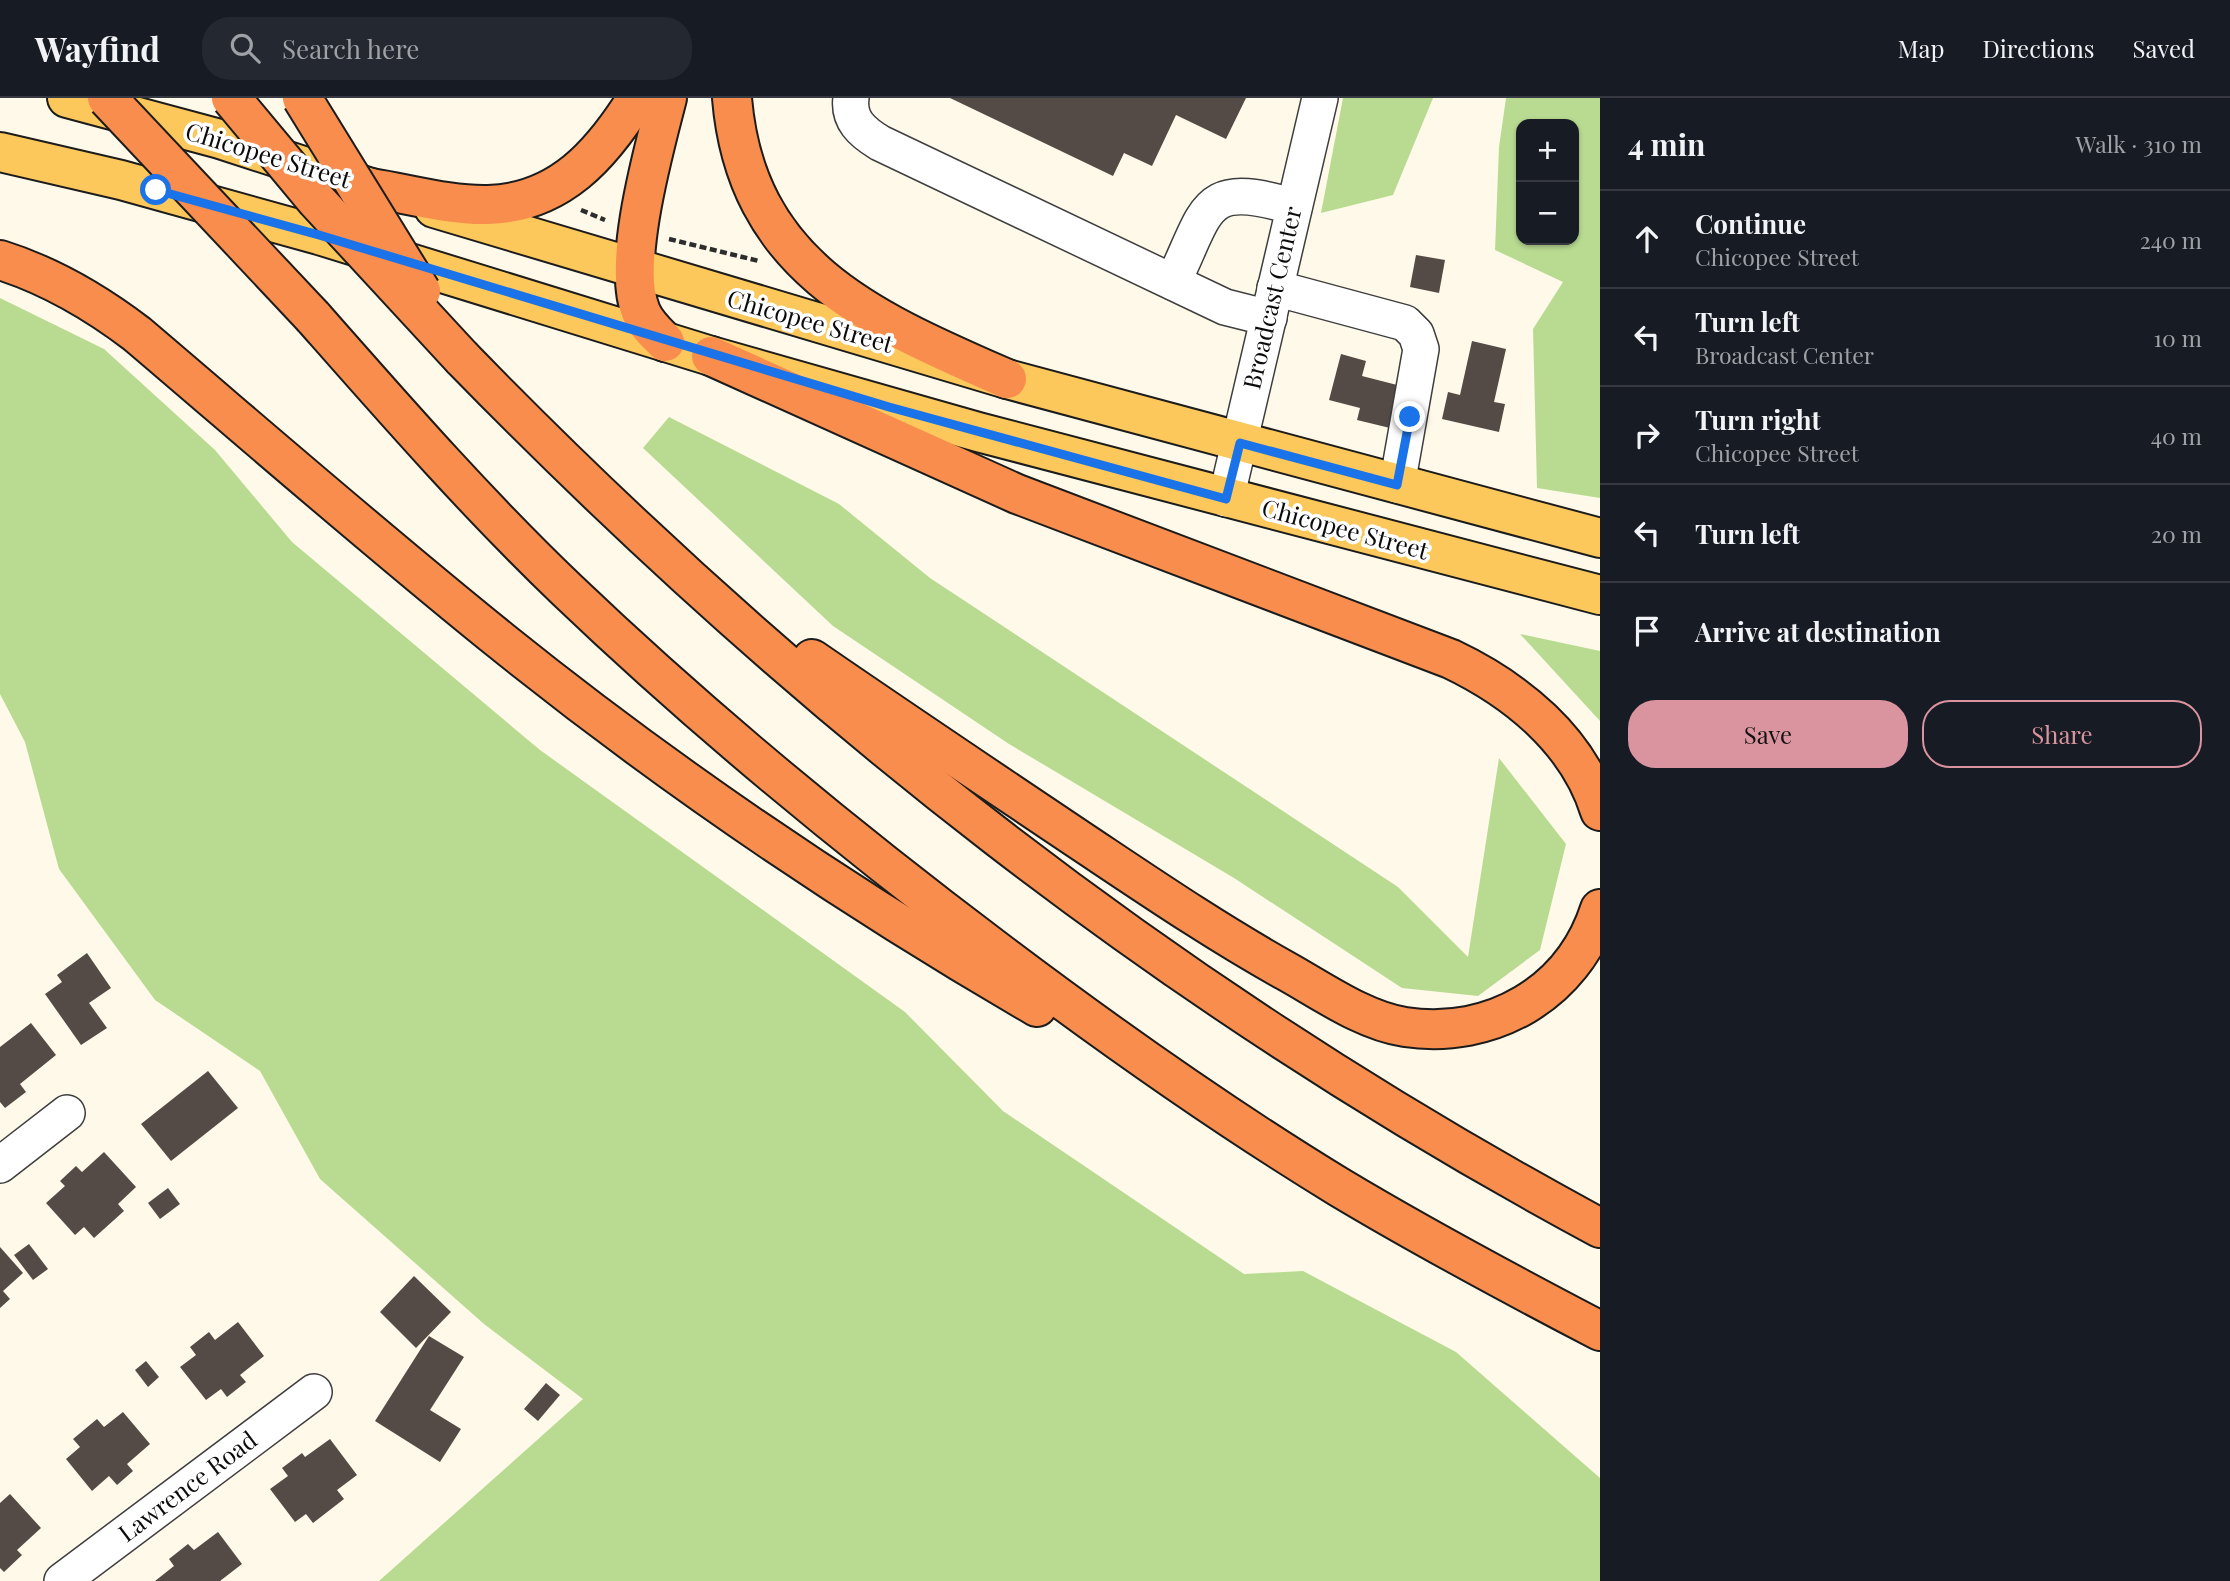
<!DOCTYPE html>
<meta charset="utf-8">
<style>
body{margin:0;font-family:"Playfair Display",serif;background:#242831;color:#f1f3f6}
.controls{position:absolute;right:21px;top:21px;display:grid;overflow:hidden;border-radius:14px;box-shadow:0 2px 5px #0004}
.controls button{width:63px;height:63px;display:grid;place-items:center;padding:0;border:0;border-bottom:2px solid #363941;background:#171b24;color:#f1f3f6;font:35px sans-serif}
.stop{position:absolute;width:21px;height:21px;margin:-16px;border:5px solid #1a73e8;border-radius:50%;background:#fff}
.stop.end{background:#1a73e8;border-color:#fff;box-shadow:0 2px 7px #0008}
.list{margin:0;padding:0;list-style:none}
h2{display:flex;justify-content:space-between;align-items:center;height:91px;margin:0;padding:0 28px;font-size:30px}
h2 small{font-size:23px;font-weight:400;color:#9ea1a6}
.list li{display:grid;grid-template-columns:46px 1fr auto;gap:21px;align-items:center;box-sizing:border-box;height:98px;padding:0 28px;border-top:2px solid #363941}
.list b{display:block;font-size:26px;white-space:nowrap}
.list p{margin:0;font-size:23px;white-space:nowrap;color:#9ea1a6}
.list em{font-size:23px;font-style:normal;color:#9ea1a6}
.actions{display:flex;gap:14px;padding:21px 28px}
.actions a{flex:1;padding:16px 0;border:2px solid #da94a0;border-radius:28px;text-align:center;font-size:24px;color:#da94a0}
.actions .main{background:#da94a0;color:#111}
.icon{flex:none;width:38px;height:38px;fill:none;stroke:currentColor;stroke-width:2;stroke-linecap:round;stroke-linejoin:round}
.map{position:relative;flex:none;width:1600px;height:1483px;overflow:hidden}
header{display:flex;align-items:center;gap:42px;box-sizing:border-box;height:98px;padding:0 35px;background:#171b24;border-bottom:2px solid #363941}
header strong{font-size:33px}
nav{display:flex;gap:38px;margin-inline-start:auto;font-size:24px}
.search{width:490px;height:63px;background:#242831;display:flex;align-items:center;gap:18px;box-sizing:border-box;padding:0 24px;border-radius:28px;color:#9ea1a6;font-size:26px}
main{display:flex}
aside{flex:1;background:#171b24}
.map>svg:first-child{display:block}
.forest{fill:#b9db91;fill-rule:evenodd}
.building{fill:#544b47}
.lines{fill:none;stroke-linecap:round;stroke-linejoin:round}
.minor-casing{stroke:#3e3e3e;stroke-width:38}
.major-casing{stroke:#1c1c1c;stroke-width:42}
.highway-casing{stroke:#1c1c1c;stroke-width:42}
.path{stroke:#2d2d2d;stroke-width:4.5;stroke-dasharray:7 3.5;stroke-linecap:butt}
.minor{stroke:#fff;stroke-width:35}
.major{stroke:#fcc75b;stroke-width:38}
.highway{stroke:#f88d4d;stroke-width:38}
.highway-bridge-casing{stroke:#1c1c1c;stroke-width:42;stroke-linecap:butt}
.highway-bridge{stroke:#f88d4d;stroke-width:38}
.route{stroke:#1a73e8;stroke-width:9}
.labels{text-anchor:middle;stroke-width:7;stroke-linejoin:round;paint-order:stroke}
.street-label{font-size:24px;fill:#0b0b0b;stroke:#fff}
</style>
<header>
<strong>Wayfind</strong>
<div class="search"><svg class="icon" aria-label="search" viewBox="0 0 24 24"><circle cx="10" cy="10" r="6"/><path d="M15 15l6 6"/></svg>Search here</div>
<nav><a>Map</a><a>Directions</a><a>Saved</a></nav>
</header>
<main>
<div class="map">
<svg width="1600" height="1483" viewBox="0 0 1600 1483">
<rect width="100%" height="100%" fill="#fff9e9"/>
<g class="forest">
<polygon points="1343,0 1433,0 1393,97 1321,115"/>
<path d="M1506,0h94v400l-63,-10 -4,-159 30,-47 -68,-32 4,-103zM1521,26h53v116h-53z"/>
<polygon points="0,200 104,251 215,352 292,444 540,652 905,914 1003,1013 1244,1176 1303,1173 1456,1254 1600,1380 1600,1483 379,1483 583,1301 484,1226 320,1081 260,973 155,902 59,771 25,644 0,596"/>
<polygon points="669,319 839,406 930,480 1398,789 1468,859 1499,660 1566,746 1540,852 1478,898 1402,890 1234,780 1009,646 833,528 643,350"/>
<polygon points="1520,536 1600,553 1600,623"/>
</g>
<g class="building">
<polygon points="950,0 1246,0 1226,41 1176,17 1152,68 1124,55 1113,78"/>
<polygon points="1416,157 1445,162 1439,195 1410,189"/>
<polygon points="1472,243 1506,251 1494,304 1505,306 1499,334 1442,321 1448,294 1460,297"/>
<polygon points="1341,256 1366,263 1362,278 1401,288 1390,330 1357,322 1360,310 1329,302"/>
<polygon points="87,855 111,890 89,905 107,930 81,947 45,896 62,884 57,877"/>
<polygon points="31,925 56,957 20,986 26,994 5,1010 0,1004 0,949"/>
<polygon points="208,973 238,1010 171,1063 141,1026"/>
<polygon points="104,1054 136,1089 118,1106 124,1113 94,1140 84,1129 75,1137 46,1105 65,1088 60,1083 76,1068 82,1074"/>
<polygon points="168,1090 180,1106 160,1121 148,1105"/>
<polygon points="29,1146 48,1171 33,1182 14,1157"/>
<polygon points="0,1149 23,1175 3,1193 10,1201 0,1210"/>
<polygon points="414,1178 451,1214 416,1250 380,1214"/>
<polygon points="238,1224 264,1258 240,1277 246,1284 227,1299 221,1291 206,1302 180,1269 196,1257 190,1249 209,1234 215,1242"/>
<polygon points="429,1238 464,1259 430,1312 461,1331 440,1364 375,1323"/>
<polygon points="146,1263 159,1279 148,1289 135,1272"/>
<polygon points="546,1285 560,1297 538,1323 524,1311"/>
<polygon points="123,1314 150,1346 127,1366 133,1373 117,1387 109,1378 92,1393 66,1361 80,1349 73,1341 97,1321 104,1329"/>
<polygon points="330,1341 357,1377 337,1392 344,1401 313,1425 306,1416 295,1424 270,1391 288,1378 282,1370 302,1355 305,1359"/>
<polygon points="10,1396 41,1430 17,1452 22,1457 4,1474 0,1470 0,1405"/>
<polygon points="218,1434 242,1466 220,1483 155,1483 174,1468 169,1461 188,1446 194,1452"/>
</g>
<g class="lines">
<defs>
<g id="minor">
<path d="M851,0c-3,22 11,34 29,45l345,164 44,11"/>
<path d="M1173,184c36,-74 29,-103 121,-75"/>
<polyline points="1275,190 1405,225 1416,236 1421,251 1397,387"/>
<polyline points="1226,401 1320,0"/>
<polyline points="0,1067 67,1015"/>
<polyline points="62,1483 314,1294"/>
</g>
<g id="major">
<polyline points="67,0 220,41 377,92"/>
<polyline points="0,54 121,82 319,137 711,258 978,334 1600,497"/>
<polyline points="434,110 1007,281 1600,440"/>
</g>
<g id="highway">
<path d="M732,0c14,169 138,221 275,281"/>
<path d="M371,90c38,6 79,18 117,17 72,-2 114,-51 149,-107"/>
<path d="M0,162c51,16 95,42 137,74 121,103 240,207 363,306 169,136 349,258 537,367"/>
<path d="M313,219c82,93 164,187 254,273 136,130 281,249 431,362 110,83 223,163 341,235 85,51 173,98 261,144"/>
<path d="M665,244c-9,-9 -19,-18 -24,-30 -20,-47 13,-163 26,-214"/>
<path d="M711,258l306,138 434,165c65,31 127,81 149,152"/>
<path d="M462,260c339,348 710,640 1138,870"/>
<path d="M812,561c90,62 181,123 272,184 66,44 132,89 202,128 36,20 78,50 119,56 87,13 168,-34 195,-118"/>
</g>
</defs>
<use href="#minor" class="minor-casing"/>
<use href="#major" class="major-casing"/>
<use href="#highway" class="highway-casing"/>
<g class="path">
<polyline points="581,112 605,122"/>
<polyline points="669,141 759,163"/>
</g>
<use href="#minor" class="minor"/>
<use href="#major" class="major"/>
<use href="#highway" class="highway"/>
<defs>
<g id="highway-bridge">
<polyline points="107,0 313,219"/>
<polyline points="231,0 316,102 462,260"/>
<polyline points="302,0 421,193"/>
</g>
</defs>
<use href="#highway-bridge" class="highway-bridge-casing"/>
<use href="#highway-bridge" class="highway-bridge"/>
</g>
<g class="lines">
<polyline class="route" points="156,92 319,137 889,309 1226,401 1240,345 1397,387 1410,319"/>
</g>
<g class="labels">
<g class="street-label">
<text transform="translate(268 58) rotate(17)" y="8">Chicopee Street</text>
<text transform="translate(1273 200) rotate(-77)" y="8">Broadcast Center</text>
<text transform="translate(810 224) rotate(16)" y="8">Chicopee Street</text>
<text transform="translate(1345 432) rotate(15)" y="8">Chicopee Street</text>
<text transform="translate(188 1389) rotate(-37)" y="8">Lawrence Road</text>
</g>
</g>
</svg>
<div class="controls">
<button>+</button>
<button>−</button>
</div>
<div class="stop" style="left:156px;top:92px"></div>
<div class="stop end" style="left:1410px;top:319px"></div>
</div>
<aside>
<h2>4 min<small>Walk · 310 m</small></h2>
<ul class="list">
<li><svg class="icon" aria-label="ahead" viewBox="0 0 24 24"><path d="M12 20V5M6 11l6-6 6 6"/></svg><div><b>Continue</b><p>Chicopee Street</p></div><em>240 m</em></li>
<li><svg class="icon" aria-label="left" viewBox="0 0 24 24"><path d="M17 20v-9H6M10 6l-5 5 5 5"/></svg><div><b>Turn left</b><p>Broadcast Center</p></div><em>10 m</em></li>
<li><svg class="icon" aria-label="right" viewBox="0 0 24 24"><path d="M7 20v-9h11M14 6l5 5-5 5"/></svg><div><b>Turn right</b><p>Chicopee Street</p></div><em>40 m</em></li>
<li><svg class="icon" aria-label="left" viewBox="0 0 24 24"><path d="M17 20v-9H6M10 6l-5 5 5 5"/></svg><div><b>Turn left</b></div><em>20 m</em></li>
<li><svg class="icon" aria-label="arrive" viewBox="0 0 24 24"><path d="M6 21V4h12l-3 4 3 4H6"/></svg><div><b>Arrive at destination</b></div></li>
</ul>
<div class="actions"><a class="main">Save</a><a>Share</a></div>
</aside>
</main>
